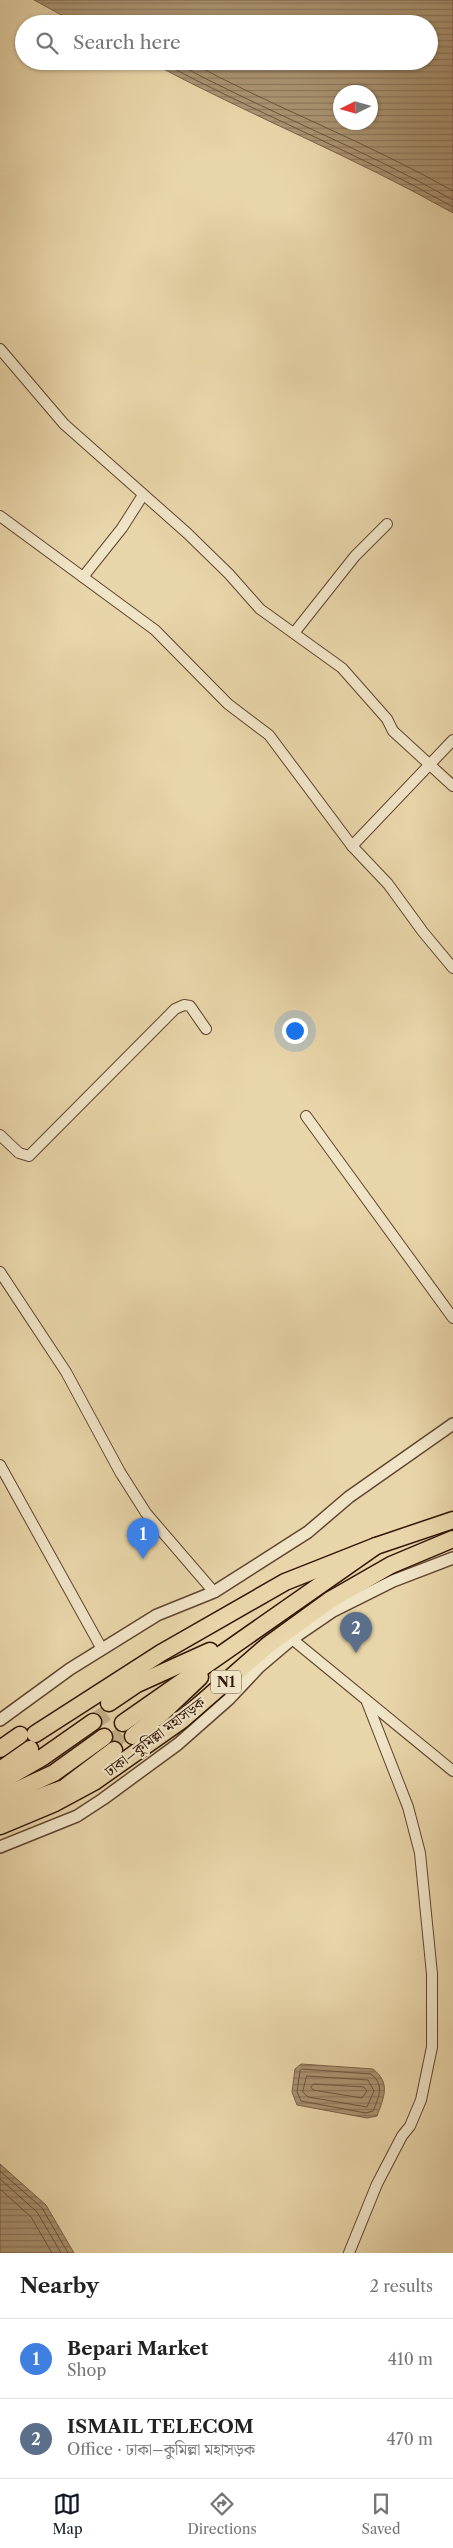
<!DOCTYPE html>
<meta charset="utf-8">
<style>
body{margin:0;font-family:"Libre Caslon Text","Noto Serif Bengali",serif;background:#f6f6f6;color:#222}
.compass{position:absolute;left:333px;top:85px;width:45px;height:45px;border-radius:50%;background:#fff;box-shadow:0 1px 4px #0004;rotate:265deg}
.you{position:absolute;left:294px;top:1030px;width:18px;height:18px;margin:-12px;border:4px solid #fff;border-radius:50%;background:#1a73e8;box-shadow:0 0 0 8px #1a73e833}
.badge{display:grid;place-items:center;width:32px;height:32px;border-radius:50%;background:#111827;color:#fff;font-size:16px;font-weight:700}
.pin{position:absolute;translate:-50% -41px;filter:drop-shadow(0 1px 2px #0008)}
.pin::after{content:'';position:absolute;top:26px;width:18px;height:15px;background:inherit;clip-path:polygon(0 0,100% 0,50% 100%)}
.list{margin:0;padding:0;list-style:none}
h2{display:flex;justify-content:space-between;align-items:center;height:65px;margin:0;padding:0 20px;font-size:21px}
h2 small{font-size:16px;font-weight:400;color:#767676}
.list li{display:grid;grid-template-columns:32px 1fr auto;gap:15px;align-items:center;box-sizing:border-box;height:80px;padding:0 20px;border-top:1px solid #e0e0e0}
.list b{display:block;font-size:19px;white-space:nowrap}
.list p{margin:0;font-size:16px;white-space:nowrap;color:#767676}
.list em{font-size:16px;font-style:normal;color:#767676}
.icon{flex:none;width:28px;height:28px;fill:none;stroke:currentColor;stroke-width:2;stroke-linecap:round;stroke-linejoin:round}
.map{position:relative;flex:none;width:453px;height:2253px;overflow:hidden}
.search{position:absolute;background:#fff;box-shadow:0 1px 4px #0004;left:15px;right:15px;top:15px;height:55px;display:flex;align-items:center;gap:12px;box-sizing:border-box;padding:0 18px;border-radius:28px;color:#767676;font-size:19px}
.sheet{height:225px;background:#fff}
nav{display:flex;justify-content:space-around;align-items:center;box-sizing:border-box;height:70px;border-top:1px solid #e0e0e0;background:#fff;font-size:14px;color:#767676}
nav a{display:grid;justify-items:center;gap:2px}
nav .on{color:#111827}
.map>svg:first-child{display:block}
.water{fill:url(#water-rules);stroke:#7a6147;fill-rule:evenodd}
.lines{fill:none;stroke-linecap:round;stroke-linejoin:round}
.shore{stroke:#6e543c;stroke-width:1}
.trunk-tunnel{stroke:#c4af88;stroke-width:16;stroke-dasharray:16 8;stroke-linecap:butt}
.minor-casing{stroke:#60452f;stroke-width:12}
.tertiary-casing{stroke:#60452f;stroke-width:14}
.trunk-casing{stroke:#321506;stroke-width:19}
.minor{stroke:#f0e4c7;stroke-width:10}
.tertiary{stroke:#f0e4c7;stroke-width:11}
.trunk{stroke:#e8d5a9;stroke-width:16}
.labels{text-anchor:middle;stroke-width:4.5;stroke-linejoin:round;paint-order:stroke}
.shield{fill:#f0e4c7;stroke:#6b5340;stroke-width:1}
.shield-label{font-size:14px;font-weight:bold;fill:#321506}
.street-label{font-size:15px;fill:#321506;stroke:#f0e4c7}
</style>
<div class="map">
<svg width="453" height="2253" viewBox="0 0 453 2253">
<defs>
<pattern id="water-rules" width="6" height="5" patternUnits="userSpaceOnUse" patternTransform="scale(1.25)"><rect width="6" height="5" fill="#aa9472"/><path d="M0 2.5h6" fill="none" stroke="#8b785c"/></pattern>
</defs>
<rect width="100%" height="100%" fill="#e8d5a9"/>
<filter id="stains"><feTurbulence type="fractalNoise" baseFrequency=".004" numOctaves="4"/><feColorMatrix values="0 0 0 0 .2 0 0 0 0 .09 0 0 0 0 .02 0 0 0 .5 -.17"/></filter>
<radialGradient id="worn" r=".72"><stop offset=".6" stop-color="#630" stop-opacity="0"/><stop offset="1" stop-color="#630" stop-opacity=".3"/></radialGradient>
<g class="water">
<path d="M34,0h419v213c-99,-56 -204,-98 -305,-152h281v-37h-351zM340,92h30v30h-30z"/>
<path d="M301,2064l72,5c18,14 11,28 4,47l-10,2 -70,-13 -5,-13 3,-23z"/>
<polygon points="0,2164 46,2205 74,2253 0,2253"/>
</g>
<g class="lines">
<g class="shore">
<path d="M159,61c97,52 199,92 294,146"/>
<path d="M172,61c92,50 190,87 281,139"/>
<path d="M188,61c87,47 179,81 265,130"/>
<path d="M302,2069l69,5c14,11 8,23 2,37l-7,2 -65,-12 -4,-9 3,-21z"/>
<polygon points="307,2076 368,2080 374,2091 367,2107 308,2097 303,2092"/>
<polygon points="314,2084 364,2087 367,2091 362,2098 313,2090 311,2087"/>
<polyline points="0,2171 42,2208 68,2253"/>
<polyline points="0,2179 37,2212 61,2253"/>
<polyline points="0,2189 31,2217 52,2253"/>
</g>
<g class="trunk-tunnel">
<polyline points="93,1722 113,1709"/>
<polyline points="109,1744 128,1730"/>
</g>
<defs>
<g id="minor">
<polyline points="0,349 64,424 187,533 229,574 260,609 342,668 387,719 393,731 453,786"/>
<polyline points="0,516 155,630 228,704 269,735 352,846 388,884 423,932 453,968"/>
<polyline points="83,577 122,528 143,495"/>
<polyline points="294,633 355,556 387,524"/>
<polyline points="352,846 453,740"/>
<polyline points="306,1116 453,1318"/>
<polyline points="0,1135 19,1153 29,1156 175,1009 184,1005 190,1006 206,1029"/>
<polyline points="0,1272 66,1372 120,1472 146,1513 214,1592"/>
<polyline points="0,1465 102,1649"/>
<polyline points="292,1639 453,1771"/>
<polyline points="349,2253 377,2184 402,2136 410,2126 421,2100 432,2047 432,1974 420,1853 408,1807 367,1702"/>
</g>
<g id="tertiary">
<polyline points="0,1720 70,1669 157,1615 214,1592 308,1532 349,1497 453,1424"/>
<polyline points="0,1847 77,1816 103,1799 178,1744 229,1699 259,1667 292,1639 333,1611 393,1581 453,1558"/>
</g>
<g id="trunk">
<polyline points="109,1703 137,1684 210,1651"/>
<polyline points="123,1723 376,1546 453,1520"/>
<polyline points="35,1734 161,1653 285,1582 376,1546"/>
<polyline points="133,1736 160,1715 200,1677"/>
<polyline points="0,1749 20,1735"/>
<polyline points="0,1770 30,1749"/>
<polyline points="0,1782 43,1757 93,1722"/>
<polyline points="0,1798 54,1773 104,1737"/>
<polyline points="0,1811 64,1788 114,1750"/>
<polyline points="0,1826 55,1803 94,1782 182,1720 268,1645 330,1600 391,1565 453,1539"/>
</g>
</defs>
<use href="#minor" class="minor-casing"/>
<use href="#tertiary" class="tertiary-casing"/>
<use href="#trunk" class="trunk-casing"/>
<use href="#minor" class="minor"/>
<use href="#tertiary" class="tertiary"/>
<use href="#trunk" class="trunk"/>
</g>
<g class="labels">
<rect class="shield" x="211" y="1670.5" width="30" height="23" rx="4"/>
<g class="shield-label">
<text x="226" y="1687">N1</text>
</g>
<g class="street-label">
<text transform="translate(155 1737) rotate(-37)" y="5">ঢাকা–কুমিল্লা মহাসড়ক</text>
</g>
</g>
<rect width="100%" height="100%" filter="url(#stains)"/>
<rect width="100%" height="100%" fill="url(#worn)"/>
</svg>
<svg class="compass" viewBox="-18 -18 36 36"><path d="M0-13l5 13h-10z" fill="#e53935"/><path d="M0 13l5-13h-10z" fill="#767676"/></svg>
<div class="you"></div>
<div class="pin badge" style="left:143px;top:1559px;background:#3f7fe0">1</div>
<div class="pin badge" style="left:356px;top:1653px;background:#5c6f8a">2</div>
<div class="search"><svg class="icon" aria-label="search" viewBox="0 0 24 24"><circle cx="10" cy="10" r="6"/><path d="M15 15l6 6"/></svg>Search here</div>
</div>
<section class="sheet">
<h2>Nearby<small>2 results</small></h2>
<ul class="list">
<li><span class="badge" style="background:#3f7fe0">1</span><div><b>Bepari Market</b><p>Shop</p></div><em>410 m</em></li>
<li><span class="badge" style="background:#5c6f8a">2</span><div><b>ISMAIL TELECOM</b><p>Office · ঢাকা–কুমিল্লা মহাসড়ক</p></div><em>470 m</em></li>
</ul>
</section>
<nav>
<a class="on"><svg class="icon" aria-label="map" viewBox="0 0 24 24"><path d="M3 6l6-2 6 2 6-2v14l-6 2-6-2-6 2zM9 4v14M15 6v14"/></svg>Map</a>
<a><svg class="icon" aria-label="directions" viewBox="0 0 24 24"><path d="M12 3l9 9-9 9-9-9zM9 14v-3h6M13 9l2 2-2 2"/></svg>Directions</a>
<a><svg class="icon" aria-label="saved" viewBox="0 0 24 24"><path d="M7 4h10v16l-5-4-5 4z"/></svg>Saved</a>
</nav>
